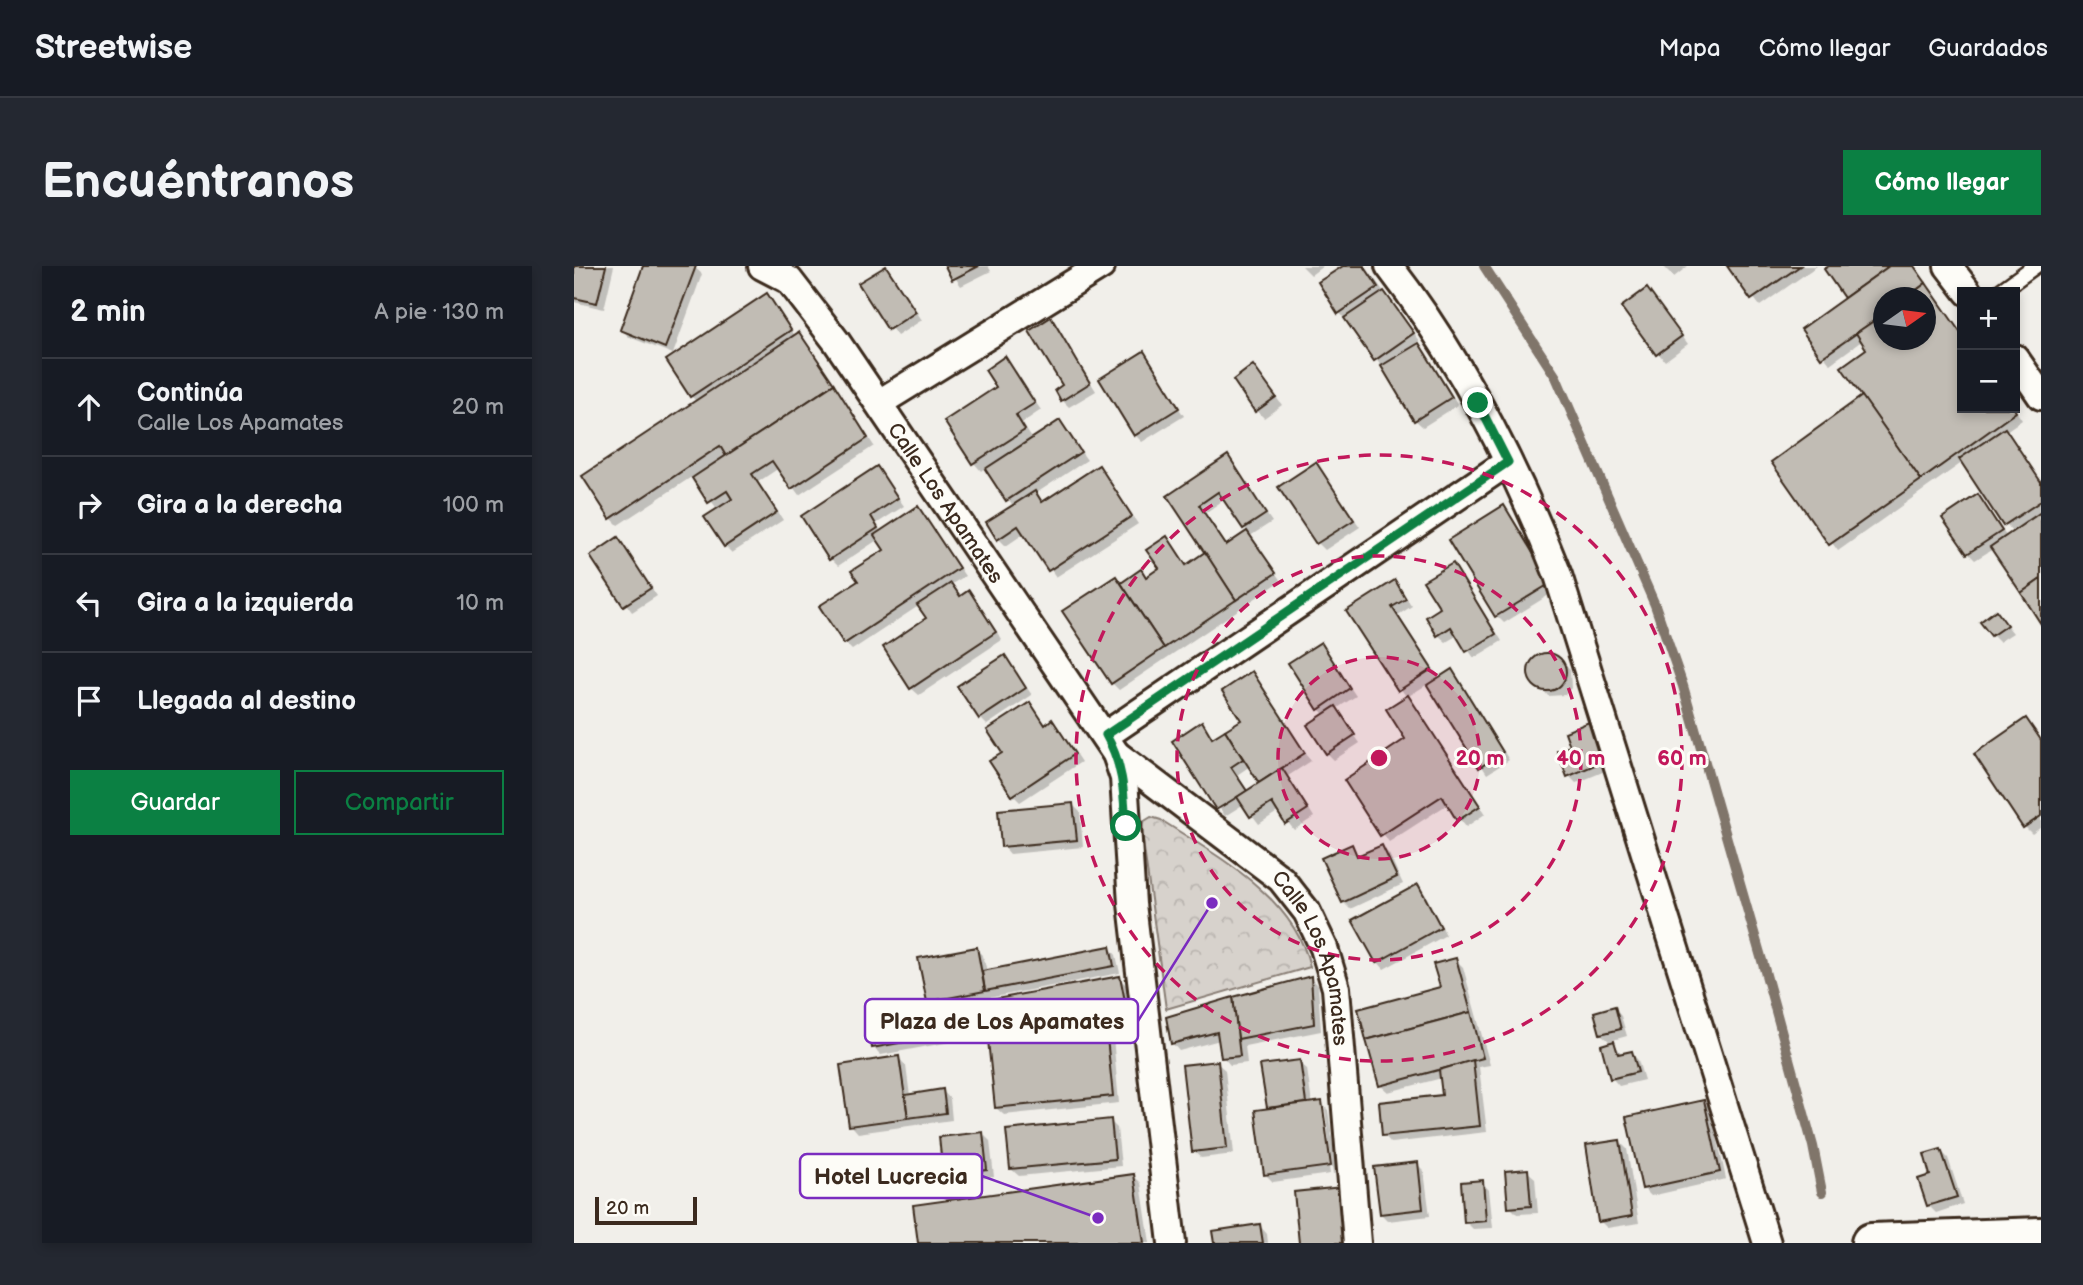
<!DOCTYPE html>
<html lang="es">
<meta charset="utf-8">
<style>
body{margin:0;font-family:"Balsamiq Sans",sans-serif;background:#242831;color:#f1f3f6}
.controls{position:absolute;right:21px;top:21px;display:grid;overflow:hidden;border-radius:0px;box-shadow:0 4px 10px #0003}
.controls button{width:63px;height:63px;display:grid;place-items:center;padding:0;border:0;border-bottom:2px solid #363941;background:#171b24;color:#f1f3f6;font:35px sans-serif}
.compass{position:absolute;left:1299px;top:21px;width:63px;height:63px;border-radius:50%;background:#171b24;box-shadow:0 4px 10px #0003;rotate:76deg}
.scale{position:absolute;left:21px;bottom:18px;width:102px;box-sizing:border-box;padding-left:7px;border:4px solid #3b2a1e;border-top:0;font-size:19px;line-height:24px;white-space:nowrap;color:#3b2a1e;-webkit-text-stroke:5px #fdfcf7;paint-order:stroke}
.stop{position:absolute;width:21px;height:21px;margin:-16px;border:5px solid #0b8043;border-radius:50%;background:#fff}
.stop.end{background:#0b8043;border-color:#fff;box-shadow:0 2px 7px #0008}
.list{margin:0;padding:0;list-style:none}
h2{display:flex;justify-content:space-between;align-items:center;height:91px;margin:0;padding:0 28px;font-size:30px}
h2 small{font-size:23px;font-weight:400;color:#9ea1a6}
.list li{display:grid;grid-template-columns:46px 1fr auto;gap:21px;align-items:center;box-sizing:border-box;height:98px;padding:0 28px;border-top:2px solid #363941}
.list b{display:block;font-size:26px;white-space:nowrap}
.list p{margin:0;font-size:23px;white-space:nowrap;color:#9ea1a6}
.list em{font-size:23px;font-style:normal;color:#9ea1a6}
.actions{display:flex;gap:14px;padding:21px 28px}
.actions a{flex:1;padding:16px 0;border:2px solid #0b8043;border-radius:0px;text-align:center;font-size:24px;color:#0b8043}
.actions .main{background:#0b8043;color:#fff}
.icon{flex:none;width:38px;height:38px;fill:none;stroke:currentColor;stroke-width:2;stroke-linecap:round;stroke-linejoin:round}
.map{position:relative;flex:none;width:1467px;height:977px;overflow:hidden;border-radius:0px}
header{display:flex;align-items:center;gap:42px;box-sizing:border-box;height:98px;padding:0 35px;background:#171b24;border-bottom:2px solid #363941}
header strong{font-size:33px}
nav{display:flex;gap:38px;margin-inline-start:auto;font-size:24px}
.intro{display:flex;align-items:center;justify-content:space-between;box-sizing:border-box;height:168px;padding:0 42px}
h1{margin:0;font-size:49px}
.button{padding:18px 32px;border-radius:0px;background:#0b8043;color:#fff;font-size:24px;font-weight:700}
main{display:flex;gap:42px;padding:0 42px}
aside{flex:1;background:#171b24;border-radius:0px;box-shadow:0 4px 10px #0003}
.map>svg:first-child{display:block}
.park{fill:url(#park-crowns);stroke:#897e75;stroke-width:2}
.shadow{fill:#0003;fill-rule:evenodd}
.lines{fill:none;stroke-linecap:round;stroke-linejoin:round}
.stream{stroke:#80746b;stroke-width:10}
.building{fill:#c1bcb4;stroke:#3b2a1e;stroke-width:2}
.lane-casing{stroke:#3b2a1e;stroke-width:19}
.street-casing{stroke:#3b2a1e;stroke-width:32}
.highway-casing{stroke:#3b2a1e;stroke-width:44}
.lane{stroke:#fdfcf7;stroke-width:14}
.street{stroke:#fdfcf7;stroke-width:26}
.highway{stroke:#fdfcf7;stroke-width:38}
.route{stroke:#0b8043;stroke-width:9}
.ring{fill:none;stroke:#c2185b;stroke-width:3.5;stroke-dasharray:12 9}
.labels{text-anchor:middle;stroke-width:6;stroke-linejoin:round;paint-order:stroke}
.street-label{font-size:21px;fill:#3b2a1e;stroke:#fdfcf7}
.centre{fill:#c2185b;stroke:#fdfcf7;stroke-width:3.5}
.ring-label{font-size:21px;text-anchor:middle;font-weight:bold;fill:#c2185b;stroke:#fdfcf7;stroke-width:6;stroke-linejoin:round;paint-order:stroke}
.leader{fill:none;stroke:#7b2cbf;stroke-width:2.5}
.callout-dot{fill:#7b2cbf;stroke:#fdfcf7;stroke-width:2.5}
.callout{fill:#fdfcf7;stroke:#7b2cbf;stroke-width:2.5}
.callout-label{font-size:23px;text-anchor:middle;font-weight:bold;fill:#3b2a1e}
</style>
<header>
<strong>Streetwise</strong>
<nav><a>Mapa</a><a>Cómo llegar</a><a>Guardados</a></nav>
</header>
<div class="intro"><h1>Encuéntranos</h1><a class="button">Cómo llegar</a></div>
<main>
<aside>
<h2>2 min<small>A pie · 130 m</small></h2>
<ul class="list">
<li><svg class="icon" aria-label="ahead" viewBox="0 0 24 24"><path d="M12 20V5M6 11l6-6 6 6"/></svg><div><b>Continúa</b><p>Calle Los Apamates</p></div><em>20 m</em></li>
<li><svg class="icon" aria-label="right" viewBox="0 0 24 24"><path d="M7 20v-9h11M14 6l5 5-5 5"/></svg><div><b>Gira a la derecha</b></div><em>100 m</em></li>
<li><svg class="icon" aria-label="left" viewBox="0 0 24 24"><path d="M17 20v-9H6M10 6l-5 5 5 5"/></svg><div><b>Gira a la izquierda</b></div><em>10 m</em></li>
<li><svg class="icon" aria-label="arrive" viewBox="0 0 24 24"><path d="M6 21V4h12l-3 4 3 4H6"/></svg><div><b>Llegada al destino</b></div></li>
</ul>
<div class="actions"><a class="main">Guardar</a><a>Compartir</a></div>
</aside>
<div class="map">
<svg width="1467" height="977" viewBox="0 0 1467 977">
<defs>
<pattern id="park-crowns" width="20" height="18" patternUnits="userSpaceOnUse" patternTransform="scale(1.75)"><rect width="20" height="18" fill="#d7d2cc"/><path d="M2 6a3 3 0 1 1 6 0M12 15a3 3 0 1 1 6 0" fill="none" stroke="#b9b4af"/></pattern>
</defs>
<rect width="100%" height="100%" fill="#f1efea"/>
<filter id="ink" filterUnits="userSpaceOnUse"><feTurbulence type="fractalNoise" baseFrequency=".0143" numOctaves="2"/><feDisplacementMap in="SourceGraphic" scale="14" xChannelSelector="R" yChannelSelector="G"/><feConvolveMatrix kernelMatrix="1 2 1 2 8 2 1 2 1" color-interpolation-filters="sRGB"/></filter>
<g filter="url(#ink)">
<path class="park" d="M577,551l10,3c56,36 134,77 149,147l-144,42 -24,-175 1,-12z"/>
<g class="shadow">
<polygon points="0,0 40,0 30,43 0,36"/>
<polygon points="71,0 119,0 128,8 99,88 55,71 48,64"/>
<polygon points="373,0 414,0 417,5 387,20"/>
<polygon points="728,0 749,0 737,9"/>
<polygon points="772,0 791,0 846,75 843,77 852,86 884,139 849,161 841,154 808,101 766,47"/>
<polygon points="1089,0 1114,0 1100,11"/>
<polygon points="1155,0 1243,0 1186,40"/>
<path d="M1258,0h82l48,69v73h52l8,12 -16,11 35,50v140l-48,-72 -18,11 -7,-7 9,-56 30,40 6,-4 -50,-71 -125,89 -65,-89 92,-65 4,-47 -6,-10 -33,24 -27,-35 44,-31 -20,-28zM1310,32h42v42h-42z"/>
<polygon points="312,1 348,54 323,70 286,18"/>
<polygon points="1073,24 1114,78 1091,95 1084,87"/>
<polygon points="193,30 222,71 225,69 232,76 300,180 225,229 205,202 184,216 209,254 158,287 151,280 144,244 119,210 44,259 37,252 123,136 117,130"/>
<polygon points="477,53 522,125 495,141 488,134 490,120"/>
<polygon points="569,87 610,150 568,176 561,169"/>
<polygon points="431,93 467,144 448,157 459,174 485,156 513,194 461,228 470,237 525,201 564,258 482,311 451,267 432,280 425,273 440,241 412,201 407,205 400,197 372,156 424,122"/>
<polygon points="679,101 708,139 690,152 683,145"/>
<path d="M653,191l45,65 -22,14 31,45 -162,109 -7,-7 4,-105 6,6 19,-13 7,7 13,-9 6,-31 21,28 19,-13 -37,-57zM651,233l23,33 -21,14 -22,-33z"/>
<polygon points="742,198 786,261 751,284 744,277"/>
<polygon points="303,202 330,240 302,258 307,266 344,242 391,310 376,319 387,331 394,327 402,334 428,374 345,429 337,422 354,353 346,339 278,384 271,377 286,315 313,285 305,273 264,300 257,293"/>
<polygon points="930,241 983,324 930,357 923,350"/>
<polygon points="44,273 83,330 58,346 18,290"/>
<polygon points="879,299 928,375 900,392 884,369 872,376 864,369"/>
<polygon points="821,316 838,340 824,349 866,413 877,406 885,413 935,494 913,508 854,418 833,431 911,548 892,561 874,538 815,576 772,514 834,474 833,432 775,346"/>
<polygon points="1422,346 1439,367 1425,376 1418,369"/>
<polygon points="747,378 782,430 762,443 786,477 760,494 753,487 751,449 745,443"/>
<polygon points="972,388 981,390 996,404 997,422 991,429 974,430 956,407 963,391"/>
<polygon points="431,391 458,429 413,459 406,452"/>
<path d="M678,407l59,88 -23,15 26,41 -20,13 -15,-19 -20,13 -15,-20 -19,12 -50,-75 27,-17 12,15 30,-19zM676,500l11,17 -13,9 -11,-17z"/>
<polygon points="456,438 472,460 478,456 485,463 507,496 446,536 439,529"/>
<polygon points="1452,455 1467,474 1467,561 1458,568 1451,561"/>
<polygon points="1014,458 1022,465 1036,503 1002,517 995,510"/>
<polygon points="499,539 506,546 509,581 436,588 429,580"/>
<polygon points="777,580 786,591 808,581 815,588 829,618 776,643 769,636"/>
<polygon points="843,621 851,628 872,669 810,703 803,695"/>
<polygon points="535,681 542,689 546,707 362,742 355,735 402,683 409,690 413,705"/>
<polygon points="882,694 889,701 916,799 905,801 913,866 817,877 810,869 870,830 868,812 814,826 806,819 868,722"/>
<polygon points="545,712 552,719 557,742 307,789 299,781"/>
<polygon points="737,712 744,719 747,765 671,780 673,797 656,799 649,791 646,774 605,785 598,777 594,752"/>
<polygon points="1040,742 1047,750 1053,770 1035,775 1027,768"/>
<polygon points="531,764 539,771 545,837 430,849 422,842"/>
<polygon points="1040,777 1048,789 1057,787 1064,794 1070,814 1045,820 1038,812"/>
<polygon points="325,792 332,800 336,830 369,825 376,833 378,854 284,867 277,859"/>
<polygon points="725,796 733,803 738,838 747,837 754,844 763,907 759,908 751,842 747,842 756,908 699,916 692,909 695,844 688,801"/>
<polygon points="643,797 651,804 660,888 627,892 619,885"/>
<polygon points="1130,836 1137,843 1152,913 1077,930 1070,923"/>
<polygon points="536,855 543,862 547,900 445,910 437,903"/>
<polygon points="409,868 416,875 420,911 378,916 371,908"/>
<polygon points="1046,876 1053,883 1065,957 1033,962 1026,955"/>
<polygon points="1367,885 1374,892 1389,938 1362,947 1354,939 1358,911"/>
<polygon points="843,898 850,905 856,950 814,955 807,948"/>
<polygon points="953,905 961,912 964,947 943,948 936,941"/>
<polygon points="560,910 567,917 576,977 346,977"/>
<polygon points="908,916 915,924 919,962 899,963 892,956"/>
<polygon points="686,960 693,968 694,977 642,977"/>
</g>
<g class="lines">
<polyline class="stream" points="910,0 982,111 1081,339 1109,420 1189,698 1239,880 1248,926"/>
</g>
<g class="building">
<polygon points="0,0 32,0 23,37 0,32"/>
<polygon points="69,0 122,0 91,82 46,64"/>
<polygon points="312,0 342,46 314,64 284,17"/>
<polygon points="371,0 405,0 378,14"/>
<polygon points="769,0 790,0 804,21 764,48 744,16"/>
<polygon points="1153,0 1226,0 1177,34"/>
<polygon points="1255,0 1315,0 1270,32 1250,3"/>
<polygon points="1315,0 1340,0 1352,17 1332,32 1310,32 1310,48 1247,92 1227,63"/>
<polygon points="1352,17 1388,69 1388,142 1440,142 1442,146 1347,214 1267,101 1292,83 1282,67 1310,48 1310,74 1352,74 1352,32 1332,32"/>
<polygon points="1073,22 1108,70 1082,89 1047,41"/>
<polygon points="810,25 840,67 800,95 770,52"/>
<polygon points="193,27 217,64 116,131 92,94"/>
<polygon points="477,51 516,117 487,135 481,124 488,119 455,65"/>
<polygon points="225,66 260,118 152,190 146,180 36,253 8,210"/>
<polygon points="845,77 878,131 840,155 807,100"/>
<polygon points="570,85 605,142 560,170 525,113"/>
<polygon points="431,90 461,137 442,149 451,164 398,198 370,155 422,121 411,104"/>
<polygon points="679,99 702,131 681,146 659,114"/>
<polygon points="260,118 294,172 217,223 198,195 178,208 203,246 150,281 130,251 158,233 153,225 134,237 118,212"/>
<polygon points="1288,130 1347,214 1255,279 1197,196"/>
<polygon points="486,154 507,186 432,235 411,203"/>
<polygon points="1431,162 1467,216 1467,235 1429,260 1385,193"/>
<polygon points="654,189 692,248 669,263 644,226 625,239 652,279 673,265 702,307 662,334 593,230"/>
<polygon points="742,196 780,254 742,278 704,221"/>
<polygon points="525,199 558,250 474,305 444,260 423,274 412,256 461,225 468,236"/>
<polygon points="303,200 324,232 297,250 304,262 255,294 227,250"/>
<polygon points="1404,228 1428,265 1393,288 1368,252"/>
<polygon points="930,239 977,317 921,351 874,274"/>
<polygon points="344,240 385,302 270,378 245,340 284,315 277,305 310,284 300,269"/>
<polygon points="1467,246 1467,313 1447,327 1416,281"/>
<polygon points="593,270 612,299 631,286 662,334 590,382 547,317 567,303 572,311 585,302 572,284"/>
<polygon points="44,271 77,322 49,340 16,290"/>
<polygon points="879,297 922,368 892,386 877,361 863,370 852,351 866,342 849,315"/>
<polygon points="542,310 590,382 537,418 488,345"/>
<polygon points="1467,313 1467,358 1447,327"/>
<polygon points="821,314 832,333 818,341 858,403 824,425 772,345"/>
<polygon points="377,317 386,330 395,324 422,366 336,423 309,381 352,352 343,339"/>
<polygon points="1422,344 1433,359 1417,370 1406,356"/>
<polygon points="747,376 776,422 744,444 714,397"/>
<circle cx="973" cy="406" r="19"/>
<polygon points="431,389 452,422 405,453 383,420"/>
<polygon points="878,403 929,486 905,502 853,419"/>
<polygon points="678,405 731,487 685,517 651,464 667,454 648,425"/>
<polygon points="834,429 906,540 883,555 868,530 806,570 770,514 831,473 812,443"/>
<polygon points="456,436 471,459 478,453 501,488 438,530 415,495 428,487 413,464"/>
<polygon points="762,440 781,469 752,488 733,459"/>
<polygon points="1452,452 1467,474 1467,550 1449,562 1400,488"/>
<polygon points="628,455 638,472 651,464 669,493 657,501 673,525 642,544 598,475"/>
<polygon points="1015,456 1030,495 993,511 983,485 996,480 991,466"/>
<polygon points="708,502 734,543 711,558 698,537 676,551 663,531"/>
<polygon points="499,537 503,574 427,581 424,544"/>
<polygon points="778,578 783,590 808,579 823,611 768,637 747,592"/>
<polygon points="844,618 867,661 802,697 778,654"/>
<polygon points="536,680 540,700 411,725 408,705"/>
<polygon points="403,681 411,725 353,736 344,692"/>
<polygon points="882,692 897,746 792,774 784,743 866,721 859,698"/>
<polygon points="546,710 551,735 298,782 293,757"/>
<polygon points="737,710 740,758 664,773 659,731"/>
<polygon points="659,731 666,790 647,792 643,766 597,778 592,751"/>
<polygon points="1041,740 1047,763 1026,768 1020,746"/>
<polygon points="897,746 909,792 805,820 792,774"/>
<polygon points="532,762 539,830 421,842 414,774"/>
<polygon points="1040,775 1044,788 1058,785 1064,806 1036,813 1027,779"/>
<polygon points="325,790 334,852 275,860 266,799"/>
<polygon points="726,794 732,837 693,842 686,799"/>
<polygon points="899,794 906,860 808,870 805,836 868,829 865,804"/>
<polygon points="644,795 653,882 618,886 608,799"/>
<polygon points="369,823 372,847 334,852 331,829"/>
<polygon points="1130,834 1146,906 1068,923 1052,851"/>
<polygon points="748,835 757,900 690,909 681,844"/>
<polygon points="537,853 541,893 436,903 432,864"/>
<polygon points="409,866 413,904 369,909 365,871"/>
<polygon points="1046,874 1058,950 1024,956 1012,879"/>
<polygon points="1367,883 1383,931 1353,940 1344,913 1356,909 1350,888"/>
<polygon points="844,896 849,943 806,948 800,901"/>
<polygon points="954,903 957,940 934,942 931,905"/>
<polygon points="560,908 570,977 344,977 339,939"/>
<polygon points="909,914 912,955 890,957 887,916"/>
<polygon points="768,921 773,977 725,977 720,926"/>
<polygon points="686,958 689,977 640,977 638,965"/>
</g>
<g class="lines">
<defs>
<polyline id="lane" points="1425,26 1461,0"/>
<g id="street">
<path id="s1" d="M188,0l27,14 47,61 280,413 8,24 8,126 40,339"/>
<path d="M815,0c72,93 126,200 169,309l209,668"/>
<polyline points="1374,0 1394,26"/>
<polyline points="1441,92 1467,130"/>
<polyline points="305,137 527,0"/>
<polyline points="532,469 934,196"/>
<path id="s2" d="M542,488l165,125 26,33 17,36 12,40 21,255"/>
</g>
<polyline id="highway" points="1297,977 1467,971"/>
</defs>
<use href="#lane" class="lane-casing"/>
<use href="#street" class="street-casing"/>
<use href="#highway" class="highway-casing"/>
<use href="#lane" class="lane"/>
<use href="#street" class="street"/>
<use href="#highway" class="highway"/>
</g>
</g>
<g class="lines" filter="url(#ink)">
<path class="route" d="M552,560c-2,-34 -3,-61 -20,-91l402,-273 -30,-59"/>
</g>
<circle cx="805" cy="492" r="101" fill="#c2185b" fill-opacity=".12"/>
<g class="ring">
<circle cx="805" cy="492" r="101"/>
<circle cx="805" cy="492" r="202"/>
<circle cx="805" cy="492" r="303"/>
</g>
<g class="labels">
<g class="street-label">
<text dy="7" stroke="none"><textPath href="#s1" startOffset="303">Calle Los Apamates</textPath></text>
<text dy="7" stroke="none"><textPath href="#s2" startOffset="294">Calle Los Apamates</textPath></text>
</g>
</g>
<circle cx="805" cy="492" r="10" class="centre"/>
<g class="ring-label">
<text x="906" y="499">20 m</text>
<text x="1007" y="499">40 m</text>
<text x="1108" y="499">60 m</text>
</g>
<path class="leader" d="M638 637L564 755M524 952L408 910"/>
<g class="callout-dot">
<circle cx="638" cy="637" r="7"/>
<circle cx="524" cy="952" r="7"/>
</g>
<g class="callout">
<rect x="291" y="733" width="273" height="44" rx="7"/>
<rect x="226" y="888" width="182" height="44" rx="7"/>
</g>
<g class="callout-label">
<text x="428" y="763">Plaza de Los Apamates</text>
<text x="317" y="918">Hotel Lucrecia</text>
</g>
</svg>
<div class="controls">
<button>+</button>
<button>−</button>
</div>
<svg class="compass" viewBox="-18 -18 36 36"><path d="M0-13l5 13h-10z" fill="#e53935"/><path d="M0 13l5-13h-10z" fill="#9ea1a6"/></svg>
<div class="scale">20 m</div>
<div class="stop" style="left:552px;top:560px"></div>
<div class="stop end" style="left:904px;top:137px"></div>
</div>
</main>
